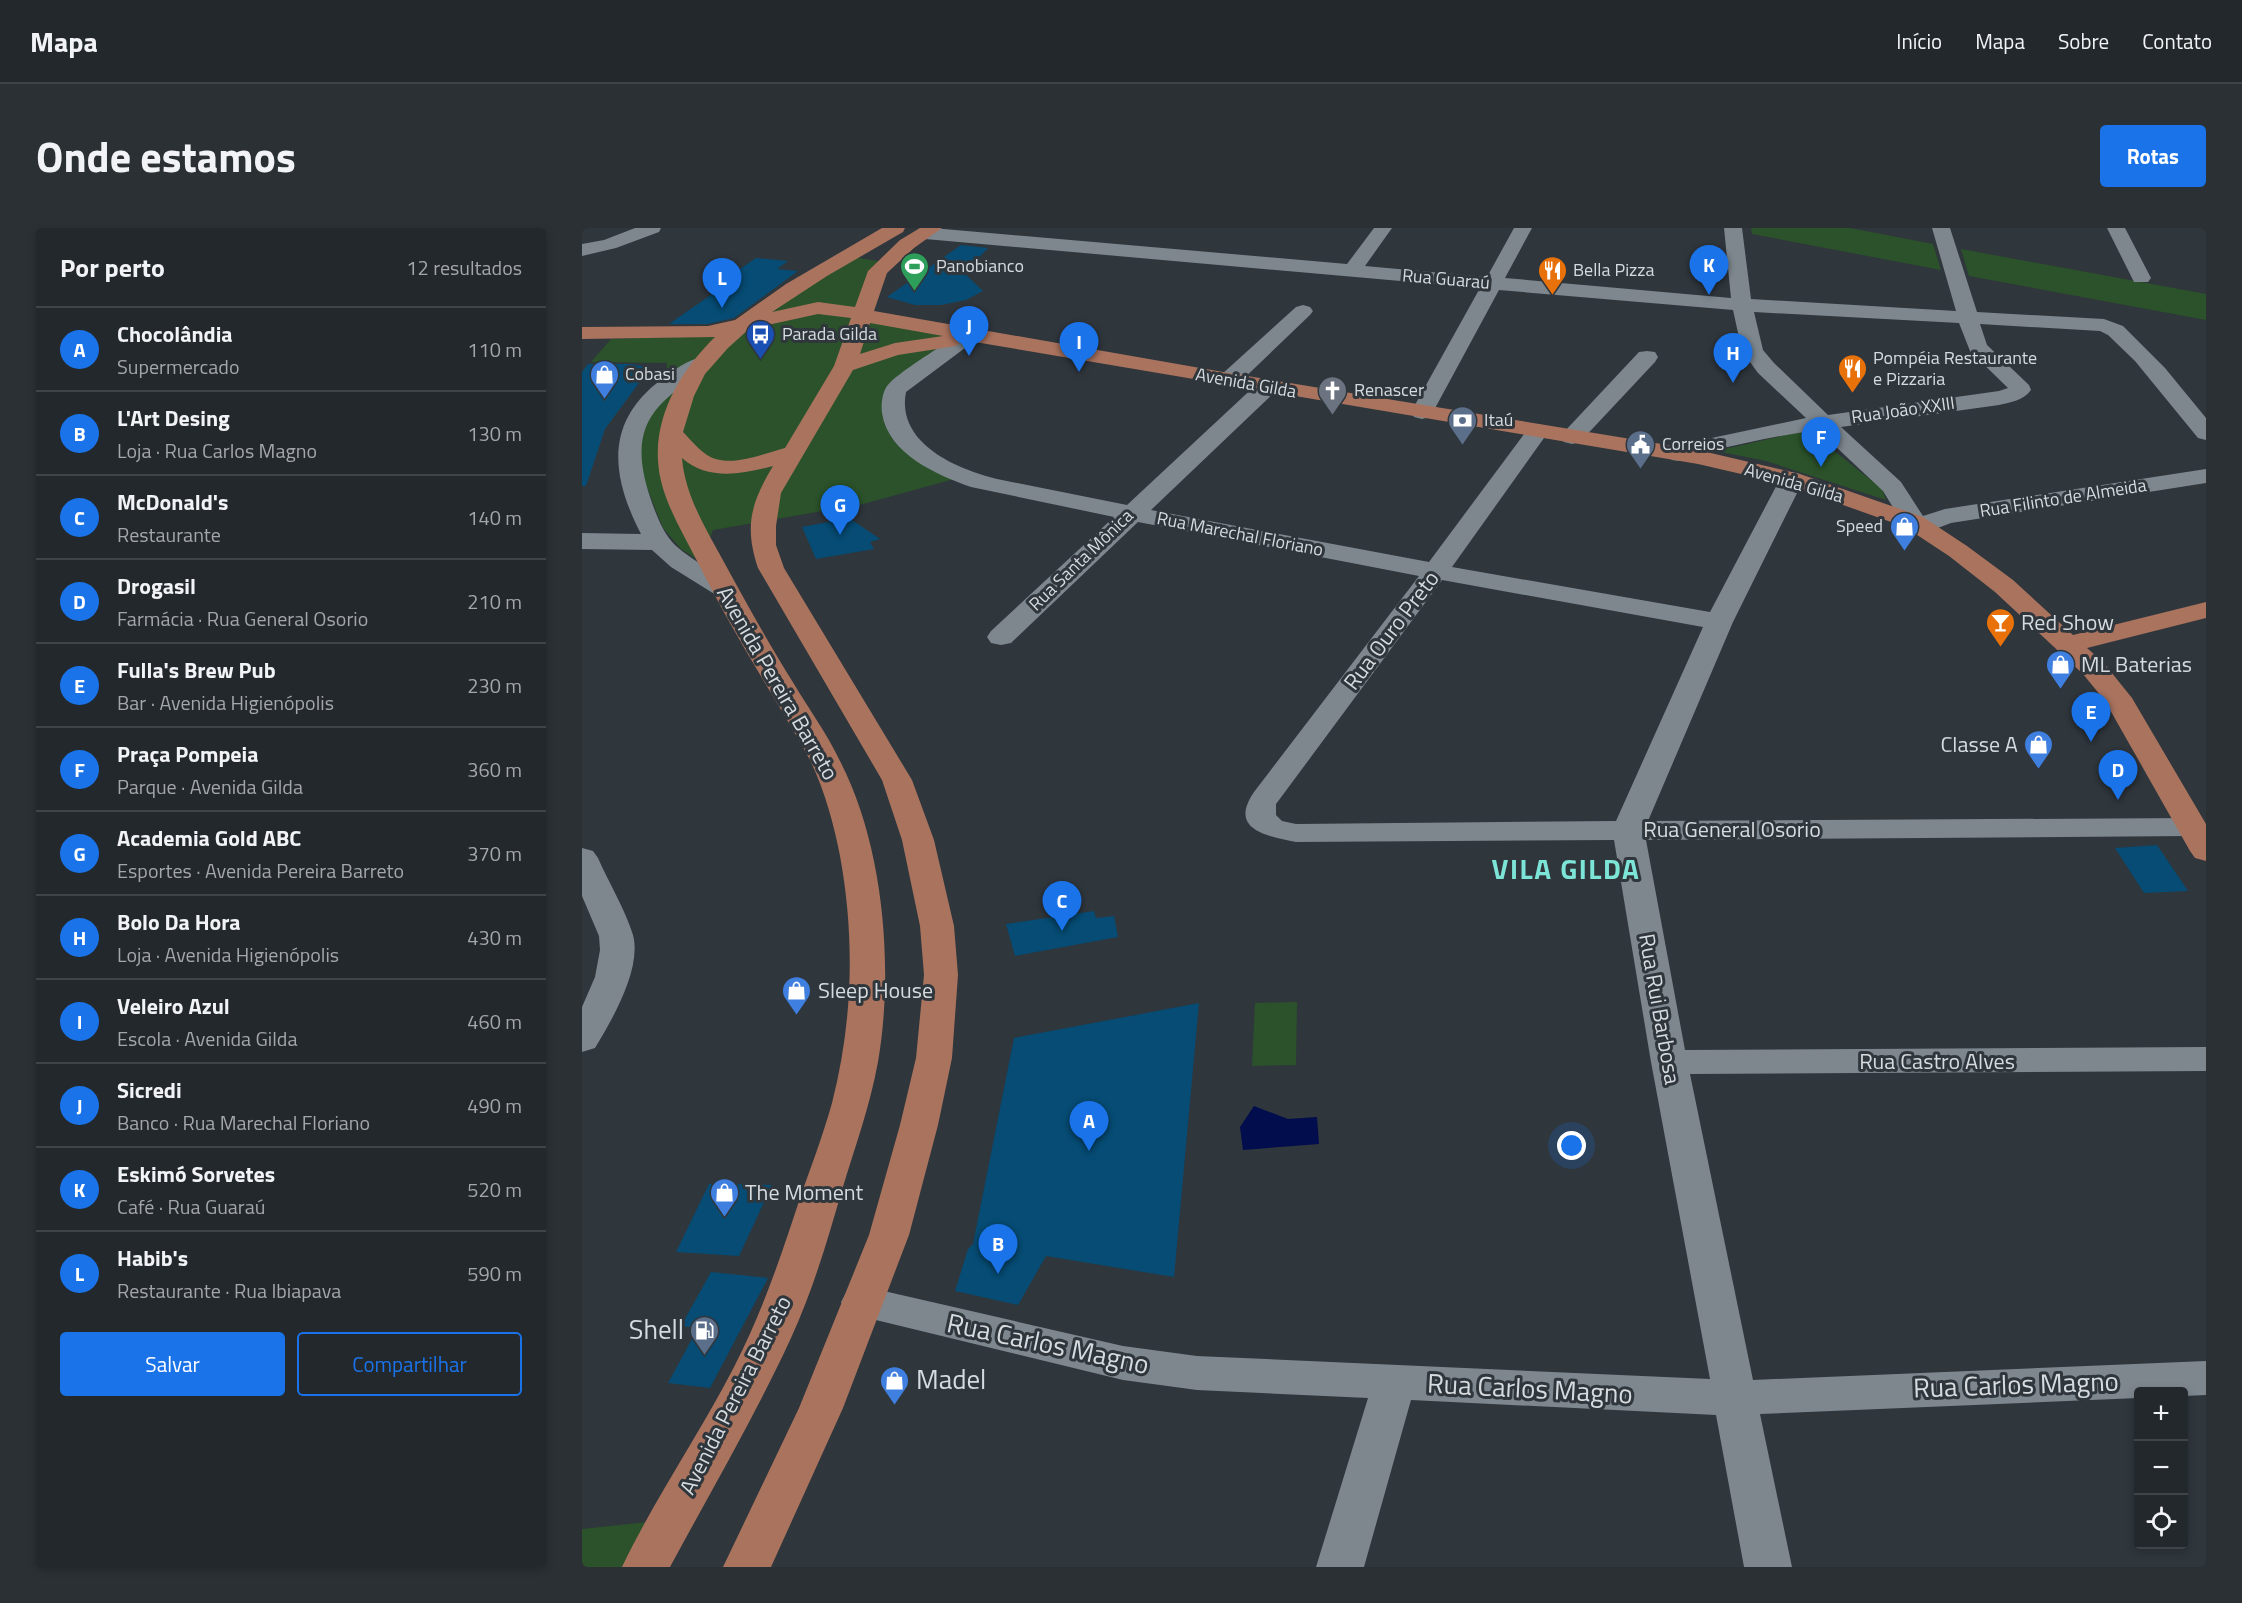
<!DOCTYPE html>
<html lang="pt">
<meta charset="utf-8">
<style>
body{margin:0;font-family:"Titillium Web",sans-serif;background:#2b3035;color:#f1f3f6}
.controls{position:absolute;right:18px;bottom:18px;display:grid;overflow:hidden;border-radius:6px;box-shadow:0 3px 9px #0003}
.controls button{width:54px;height:54px;display:grid;place-items:center;padding:0;border:0;border-bottom:2px solid #404449;background:#23282d;color:#f1f3f6;font:30px sans-serif}
.you{position:absolute;left:990px;top:918px;width:21px;height:21px;margin:-15px;border:4px solid #fff;border-radius:50%;background:#1a73e8;box-shadow:0 0 0 9px #1a73e833}
.badge{display:grid;place-items:center;width:39px;height:39px;border-radius:50%;background:#1a73e8;color:#fff;font-size:20px;font-weight:700}
.pin{position:absolute;translate:-50% -50px;filter:drop-shadow(0 2px 3px #0008)}
.pin::after{content:'';position:absolute;top:32px;width:21px;height:18px;background:inherit;clip-path:polygon(0 0,100% 0,50% 100%)}
.list{margin:0;padding:0;list-style:none}
h2{display:flex;justify-content:space-between;align-items:center;height:78px;margin:0;padding:0 24px;font-size:26px}
h2 small{font-size:20px;font-weight:400;color:#a3a6aa}
.list li{display:grid;grid-template-columns:39px 1fr auto;gap:18px;align-items:center;box-sizing:border-box;height:84px;padding:0 24px;border-top:2px solid #404449}
.list b{display:block;font-size:22px;white-space:nowrap}
.list p{margin:0;font-size:20px;white-space:nowrap;color:#a3a6aa}
.list em{font-size:20px;font-style:normal;color:#a3a6aa}
.actions{display:flex;gap:12px;padding:18px 24px}
.actions a{flex:1;padding:14px 0;border:2px solid #1a73e8;border-radius:6px;text-align:center;font-size:21px;color:#1a73e8}
.actions .main{background:#1a73e8;color:#fff}
.icon{flex:none;width:33px;height:33px;fill:none;stroke:currentColor;stroke-width:2;stroke-linecap:round;stroke-linejoin:round}
.map{position:relative;flex:none;width:1624px;height:1339px;overflow:hidden;border-radius:6px}
header{display:flex;align-items:center;gap:36px;box-sizing:border-box;height:84px;padding:0 30px;background:#23282d;border-bottom:2px solid #404449}
header strong{font-size:28px}
nav{display:flex;gap:33px;margin-inline-start:auto;font-size:21px}
.intro{display:flex;align-items:center;justify-content:space-between;box-sizing:border-box;height:144px;padding:0 36px}
h1{margin:0;font-size:42px}
.button{padding:15px 27px;border-radius:6px;background:#1a73e8;color:#fff;font-size:21px;font-weight:700}
main{display:flex;gap:36px;padding:0 36px}
aside{flex:1;background:#23282d;border-radius:6px;box-shadow:0 3px 9px #0003}
.map>svg:first-child{display:block}
.green{fill:#2b522a}
.water{fill:#010d4c}
.building{fill:#064c74}
.lines{fill:none;stroke-linecap:round;stroke-linejoin:round}
.minor{fill:#7e878e;fill-rule:evenodd}
.major{fill:#a9735e;fill-rule:evenodd}
.labels{text-anchor:middle;stroke-width:6;stroke-linejoin:round;paint-order:stroke}
.far-poi-label{font-size:18px;fill:#d6dbdf;stroke:#2f363c;text-anchor:start}
.far-street-label{font-size:18px;fill:#d6dbdf;stroke:#2f363c}
.poi-label{font-size:22px;fill:#d6dbdf;stroke:#2f363c;text-anchor:start}
.street-label{font-size:22px;fill:#d6dbdf;stroke:#2f363c}
.near-poi-label{font-size:27px;fill:#d6dbdf;stroke:#2f363c;text-anchor:end}
.near-street-label{font-size:27px;fill:#d6dbdf;stroke:#2f363c}
.district-label{font-size:28px;font-weight:bold;letter-spacing:1.5px;fill:#7de5d7;stroke:#2f363c}
</style>
<header>
<strong>Mapa</strong>
<nav><a>Início</a><a>Mapa</a><a>Sobre</a><a>Contato</a></nav>
</header>
<div class="intro"><h1>Onde estamos</h1><a class="button">Rotas</a></div>
<main>
<aside>
<h2>Por perto<small>12 resultados</small></h2>
<ul class="list">
<li><span class="badge">A</span><div><b>Chocolândia</b><p>Supermercado</p></div><em>110 m</em></li>
<li><span class="badge">B</span><div><b>L'Art Desing</b><p>Loja · Rua Carlos Magno</p></div><em>130 m</em></li>
<li><span class="badge">C</span><div><b>McDonald's</b><p>Restaurante</p></div><em>140 m</em></li>
<li><span class="badge">D</span><div><b>Drogasil</b><p>Farmácia · Rua General Osorio</p></div><em>210 m</em></li>
<li><span class="badge">E</span><div><b>Fulla's Brew Pub</b><p>Bar · Avenida Higienópolis</p></div><em>230 m</em></li>
<li><span class="badge">F</span><div><b>Praça Pompeia</b><p>Parque · Avenida Gilda</p></div><em>360 m</em></li>
<li><span class="badge">G</span><div><b>Academia Gold ABC</b><p>Esportes · Avenida Pereira Barreto</p></div><em>370 m</em></li>
<li><span class="badge">H</span><div><b>Bolo Da Hora</b><p>Loja · Avenida Higienópolis</p></div><em>430 m</em></li>
<li><span class="badge">I</span><div><b>Veleiro Azul</b><p>Escola · Avenida Gilda</p></div><em>460 m</em></li>
<li><span class="badge">J</span><div><b>Sicredi</b><p>Banco · Rua Marechal Floriano</p></div><em>490 m</em></li>
<li><span class="badge">K</span><div><b>Eskimó Sorvetes</b><p>Café · Rua Guaraú</p></div><em>520 m</em></li>
<li><span class="badge">L</span><div><b>Habib's</b><p>Restaurante · Rua Ibiapava</p></div><em>590 m</em></li>
</ul>
<div class="actions"><a class="main">Salvar</a><a>Compartilhar</a></div>
</aside>
<div class="map">
<svg width="1624" height="1339" viewBox="0 0 1624 1339">
<rect width="100%" height="100%" fill="#2f363c"/>
<g class="green">
<polygon points="1169,0 1268,0 1351,16 1359,42 1170,6"/>
<polygon points="1379,21 1624,66 1624,92 1387,48"/>
<path d="M271,29l25,4 -23,57 114,20 -83,51c-20,44 38,69 68,90l-91,25 -150,26 -12,32 -20,-13 -18,-21 -18,-45 -5,-20 1,-33 24,-38 2,-29 -76,-1 20,-23 97,-3z"/>
<polygon points="1226,202 1300,261 1304,272 1184,233 1134,223"/>
<polygon points="715,774 714,837 670,838 673,775"/>
<polygon points="75,1293 50,1339 0,1339 0,1301"/>
</g>
<polygon class="water" points="672,878 706,891 735,889 737,916 661,922 658,899"/>
<g class="building">
<polygon points="379,17 406,20 382,45 401,63 384,72 359,77 333,77 305,69"/>
<polygon points="174,30 206,33 195,41 216,43 152,90 126,96 87,96 149,53 142,52"/>
<polygon points="6,136 50,136 68,140 23,201 4,258 0,258 0,144"/>
<polygon points="267,290 298,311 288,314 292,321 234,331 220,299"/>
<polygon points="1575,617 1606,663 1562,665 1533,620"/>
<polygon points="512,683 514,690 532,688 536,709 433,728 424,696"/>
<polygon points="617,775 592,1049 464,1028 436,1077 373,1063 386,1021 391,1016 432,810"/>
<polygon points="127,956 190,957 157,1028 94,1024"/>
<polygon points="129,1044 186,1050 128,1160 86,1155 116,1100 99,1098"/>
</g>
<g class="lines">
<g class="minor">
<polygon points="53,0 79,0 77,4 34,20 0,28 0,16 22,12"/>
<path d="M350,0l415,36 27,-36h18l-27,38 122,11 27,-49h18l-27,50 226,20 -7,-70h18l9,71 205,12 -24,-83h18l27,84 127,7 19,7 42,42 41,50v22l-8,-2 -63,-77 -27,-26 -8,-4 -120,-7 7,21 42,40 2,5c-8,11 -20,12 -32,15l-158,22 60,55 22,34 22,-7 261,-40v14l-255,40 -29,11 -17,-7 -22,-36 -65,-61c-37,5 -74,13 -111,22 -13,4 -21,11 -35,8l-4,-5 4,-5 16,-7 118,-25 -48,-45 -16,-22 -9,-41 -234,-20 -66,122 -3,5 -8,2 -8,-2 -3,-5 69,-124 -555,-49 -7,-2 -2,-4 2,-4zM1172,84l205,11 11,28 38,37 -9,3 -171,24 -54,-52 -11,-13z"/>
<polygon points="1525,0 1543,0 1569,50 1566,54 1552,54"/>
<polygon points="721,77 728,79 731,83 728,87 655,157 647,159 639,157 636,152 639,147 714,79"/>
<path d="M380,107l7,2 4,4 -4,4 -63,47c-10,51 50,77 91,87l130,26 132,-123 8,-2 8,2 3,5 -3,5 -124,118 278,52 101,-136 8,-2 8,2 3,5 -97,136 258,45 70,-133 4,-5 8,-2 8,2 4,5 -71,143 -85,199 543,-3 11,2 4,8 -4,6 -11,2 -545,4 39,210 521,-3v24l-516,3 63,306 453,-19v34l-22,1v-4h-46v6l-378,16 32,153h-48l-28,-152 -305,-15 -47,167h-48l52,-169 -171,-8 -74,-10 -276,-67 -6,-11 6,-11 15,-5 261,60 74,10 513,23 -59,-317 -37,-222 -318,2c-29,-6 -68,-12 -42,-50l165,-216 -281,-54 -127,121 -10,2 -10,-2 -4,-6 4,-6 123,-114 -143,-30c-34,-12 -83,-33 -89,-74 -1,-8 0,-20 5,-27 10,-13 52,-38 68,-49zM860,352l261,47 -87,194 -320,3 -14,-3 -6,-6v-11l6,-8z"/>
<polygon points="1065,123 1073,124 1076,129 1073,134 998,214 990,216 982,214 978,209 982,204 1057,124"/>
<path d="M120,129l8,1 3,5 -3,5c-58,35 -83,59 -60,129 6,17 13,37 26,49 17,15 39,26 58,37l4,6 -4,6 -9,2 -9,-2 -45,-28 -19,-17 -70,-1v-16l59,1c-30,-58 -37,-112 21,-155 12,-9 25,-19 40,-22z"/>
<path d="M0,620l11,3 5,7c11,25 27,51 35,77 9,34 -21,85 -38,113l-13,4v-45l13,-30 5,-27 -1,-14 -17,-40z"/>
</g>
<path class="major" d="M300,0h23l-2,4 -76,44 -55,36 46,-10 37,5 13,-36 32,-31 20,-12h22l-28,20 -27,25 -13,38 355,62 469,77 102,24 123,43 44,29 46,34 60,55 133,-33v16l-119,30 16,14 29,36 74,126v37l-11,-3 -5,-7 -85,-150 -22,-27 -88,-82 -46,-36 -44,-29 -121,-43 -86,-20 -741,-125 3,3 -4,4 -58,9 -45,15 -72,123 -5,33v19l8,23 128,212 22,60 20,86 4,49 -6,83 -14,67 -29,110 -66,173 -72,159h-48l76,-159 70,-173 31,-110 16,-67 8,-83 -4,-49 -18,-86 -20,-60 -124,-212c-14,-42 -7,-65 15,-102 -30,8 -66,15 -91,-8 3,35 20,64 37,95 24,44 48,88 75,131 15,25 33,50 46,77 44,85 54,208 38,301 -8,44 -23,85 -36,128 -14,49 -29,100 -51,148 -36,78 -80,153 -121,229h-48c33,-69 77,-132 112,-200 28,-54 47,-111 66,-169 11,-31 23,-63 32,-95 21,-82 23,-165 8,-247 -6,-32 -16,-67 -30,-96 -15,-28 -32,-55 -48,-82 -23,-38 -45,-77 -65,-117 -16,-32 -37,-64 -39,-100 -3,-48 24,-92 57,-124l-133,2v-12l126,-1 27,-6 51,-36zM236,86l33,4 -17,48 -49,82c-23,6 -56,21 -78,7 -9,-6 -16,-15 -24,-23l11,-36 11,-22 23,-26 21,-19zM288,95l73,13 -48,7 -35,11z"/>
</g>
<defs>
<symbol id="stadium-pin" viewBox="-11 -11 22 30"><path d="M0 17L-7.5 6A9.5 9.5 0 1 1 7.5 6Z" fill="#2e9e5b" stroke="#2f363c"/><path d="M0-5a6.5 5 0 1 0 0 10a6.5 5 0 1 0 0-10ZM-3.5-1.8h7v3.6h-7Z" fill="#fff"/></symbol>
<symbol id="restaurant-pin" viewBox="-11 -11 22 30"><path d="M0 17L-7.5 6A9.5 9.5 0 1 1 7.5 6Z" fill="#e8710a" stroke="#2f363c"/><path d="M-5-6h1v4h1v-4h1v4h1v-4h1v5L-1.5 .5V6h-2V.5L-5-1ZM5-6V6H3V1.5H1.5Q1.5-4 5-6Z" fill="#fff"/></symbol>
<symbol id="bus-pin" viewBox="-11 -11 22 30"><path d="M0 17L-7.5 6A9.5 9.5 0 1 1 7.5 6Z" fill="#1a4fb4" stroke="#2f363c"/><path d="M-5-6H5V4H4V6H2V4H-2V6H-4V4H-5ZM-3.5-4V0h7V-4ZM-3.5 1.2v1.5H-2V1.2ZM2 1.2v1.5H3.5V1.2Z" fill="#fff"/></symbol>
<symbol id="shop-pin" viewBox="-11 -11 22 30"><path d="M0 17L-7.5 6A9.5 9.5 0 1 1 7.5 6Z" fill="#3f7fe0" stroke="#2f363c"/><path d="M-5-2.5h2.3a2.7 3.5 0 0 1 5.4 0H5L5.5 6h-11ZM-1.5-2.5h3a1.5 2.3 0 0 0-3 0Z" fill="#fff"/></symbol>
<symbol id="church-pin" viewBox="-11 -11 22 30"><path d="M0 17L-7.5 6A9.5 9.5 0 1 1 7.5 6Z" fill="#6b7280" stroke="#2f363c"/><path d="M-1.2-6h2.4v3.5h3.3v2.4h-3.3V6h-2.4V-.1h-3.3v-2.4h3.3Z" fill="#fff"/></symbol>
<symbol id="bank-pin" viewBox="-11 -11 22 30"><path d="M0 17L-7.5 6A9.5 9.5 0 1 1 7.5 6Z" fill="#5c6f8a" stroke="#2f363c"/><path d="M-6-4H6V4H-6ZM0-2.3a2.3 2.3 0 1 0 0 4.6a2.3 2.3 0 1 0 0-4.6Z" fill="#fff"/></symbol>
<symbol id="civic-pin" viewBox="-11 -11 22 30"><path d="M0 17L-7.5 6A9.5 9.5 0 1 1 7.5 6Z" fill="#5c6f8a" stroke="#2f363c"/><path d="M-.6-6.5H3V-4.5H.6V-3L4-1V1h2V6H-6V1h2V-1L-.6-3ZM-1.2 2.5V6h2.4V2.5Z" fill="#fff"/></symbol>
<symbol id="bar-pin" viewBox="-11 -11 22 30"><path d="M0 17L-7.5 6A9.5 9.5 0 1 1 7.5 6Z" fill="#e8710a" stroke="#2f363c"/><path d="M-6-5H6L.8 .8V4.5H3.5V6h-7V4.5H-.8V.8Z" fill="#fff"/></symbol>
<symbol id="fuel-pin" viewBox="-11 -11 22 30"><path d="M0 17L-7.5 6A9.5 9.5 0 1 1 7.5 6Z" fill="#5c6f8a" stroke="#2f363c"/><path d="M-5.5-6h7V0h2V4h1.3V-2.5L3-4.5l.8-.8L6-3V5H2.5V1h-1V6h-7ZM-4.2-4.7v3.2H.2V-4.7Z" fill="#fff"/></symbol>
</defs>
<g fill-rule="evenodd">
<use href="#stadium-pin" x="316" y="22" width="33" height="45"/>
<use href="#restaurant-pin" x="954" y="26" width="33" height="45"/>
<use href="#bus-pin" x="162" y="90" width="33" height="45"/>
<use href="#restaurant-pin" x="1254" y="124" width="33" height="45"/>
<use href="#shop-pin" x="6" y="130" width="33" height="45"/>
<use href="#church-pin" x="734" y="146" width="33" height="45"/>
<use href="#bank-pin" x="864" y="176" width="33" height="45"/>
<use href="#civic-pin" x="1042" y="200" width="33" height="45"/>
<use href="#shop-pin" x="1306" y="282" width="33" height="45"/>
<use href="#bar-pin" x="1402" y="378" width="33" height="45"/>
<use href="#shop-pin" x="1462" y="420" width="33" height="45"/>
<use href="#shop-pin" x="1440" y="500" width="33" height="45"/>
<use href="#shop-pin" x="198" y="746" width="33" height="45"/>
<use href="#shop-pin" x="126" y="948" width="33" height="45"/>
<use href="#fuel-pin" x="106" y="1086" width="33" height="45"/>
<use href="#shop-pin" x="296" y="1136" width="33" height="45"/>
</g>
<g class="labels">
<g class="far-poi-label">
<text x="354" y="44">Panobianco</text>
<text x="991" y="48">Bella Pizza</text>
<text x="200" y="112">Parada Gilda</text>
<text x="1291" y="136">Pompéia Restaurante<tspan x="1291" dy="21">e Pizzaria</tspan></text>
<text x="43" y="152">Cobasi</text>
<text x="772" y="168">Renascer</text>
<text x="902" y="198">Itaú</text>
<text x="1080" y="222">Correios</text>
<text x="1301" y="304" text-anchor="end">Speed</text>
</g>
<g class="far-street-label">
<text transform="translate(864 51) rotate(5)" y="6">Rua Guaraú</text>
<text transform="translate(664 155) rotate(10)" y="6">Avenida Gilda</text>
<text transform="translate(1321 182) rotate(-8)" y="6">Rua João XXIII</text>
<text transform="translate(1212 255) rotate(16)" y="6">Avenida Gilda</text>
<text transform="translate(1481 270) rotate(-9)" y="6">Rua Filinto de Almeida</text>
<text transform="translate(658 306) rotate(11)" y="6">Rua Marechal Floriano</text>
<text transform="translate(499 332) rotate(-44)" y="6">Rua Santa Mônica</text>
</g>
<g class="poi-label">
<text x="1439" y="402">Red Show</text>
<text x="1499" y="444">ML Baterias</text>
<text x="1436" y="524" text-anchor="end">Classe A</text>
<text x="236" y="770">Sleep House</text>
<text x="163" y="972">The Moment</text>
</g>
<g class="street-label">
<text transform="translate(809 402) rotate(-53)" y="8">Rua Ouro Preto</text>
<text transform="translate(196 455) rotate(60)" y="8">Avenida Pereira Barreto</text>
<text x="1150" y="609">Rua General Osorio</text>
<text transform="translate(1078 781) rotate(80)" y="8">Rua Rui Barbosa</text>
<text x="1355" y="841">Rua Castro Alves</text>
<text transform="translate(153 1167) rotate(-63)" y="8">Avenida Pereira Barreto</text>
</g>
<g class="near-poi-label">
<text x="102" y="1111">Shell</text>
<text x="334" y="1161" text-anchor="start">Madel</text>
</g>
<g class="near-street-label">
<text transform="translate(466 1116) rotate(12)" y="9">Rua Carlos Magno</text>
<text transform="translate(1434 1157) rotate(-2)" y="9">Rua Carlos Magno</text>
<text transform="translate(948 1161) rotate(3)" y="9">Rua Carlos Magno</text>
</g>
<g class="district-label">
<text x="984" y="651">VILA GILDA</text>
</g>
</g>
</svg>
<div class="controls">
<button>+</button>
<button>−</button>
<button><svg class="icon" aria-label="locate" viewBox="0 0 24 24"><circle cx="12" cy="12" r="6"/><path d="M12 2v4M12 18v4M2 12h4M18 12h4"/></svg></button>
</div>
<div class="you"></div>
<div class="pin badge" style="left:507px;top:923px">A</div>
<div class="pin badge" style="left:416px;top:1046px">B</div>
<div class="pin badge" style="left:480px;top:703px">C</div>
<div class="pin badge" style="left:1536px;top:572px">D</div>
<div class="pin badge" style="left:1509px;top:514px">E</div>
<div class="pin badge" style="left:1239px;top:239px">F</div>
<div class="pin badge" style="left:258px;top:307px">G</div>
<div class="pin badge" style="left:1151px;top:155px">H</div>
<div class="pin badge" style="left:497px;top:144px">I</div>
<div class="pin badge" style="left:387px;top:128px">J</div>
<div class="pin badge" style="left:1127px;top:67px">K</div>
<div class="pin badge" style="left:140px;top:80px">L</div>
</div>
</main>
